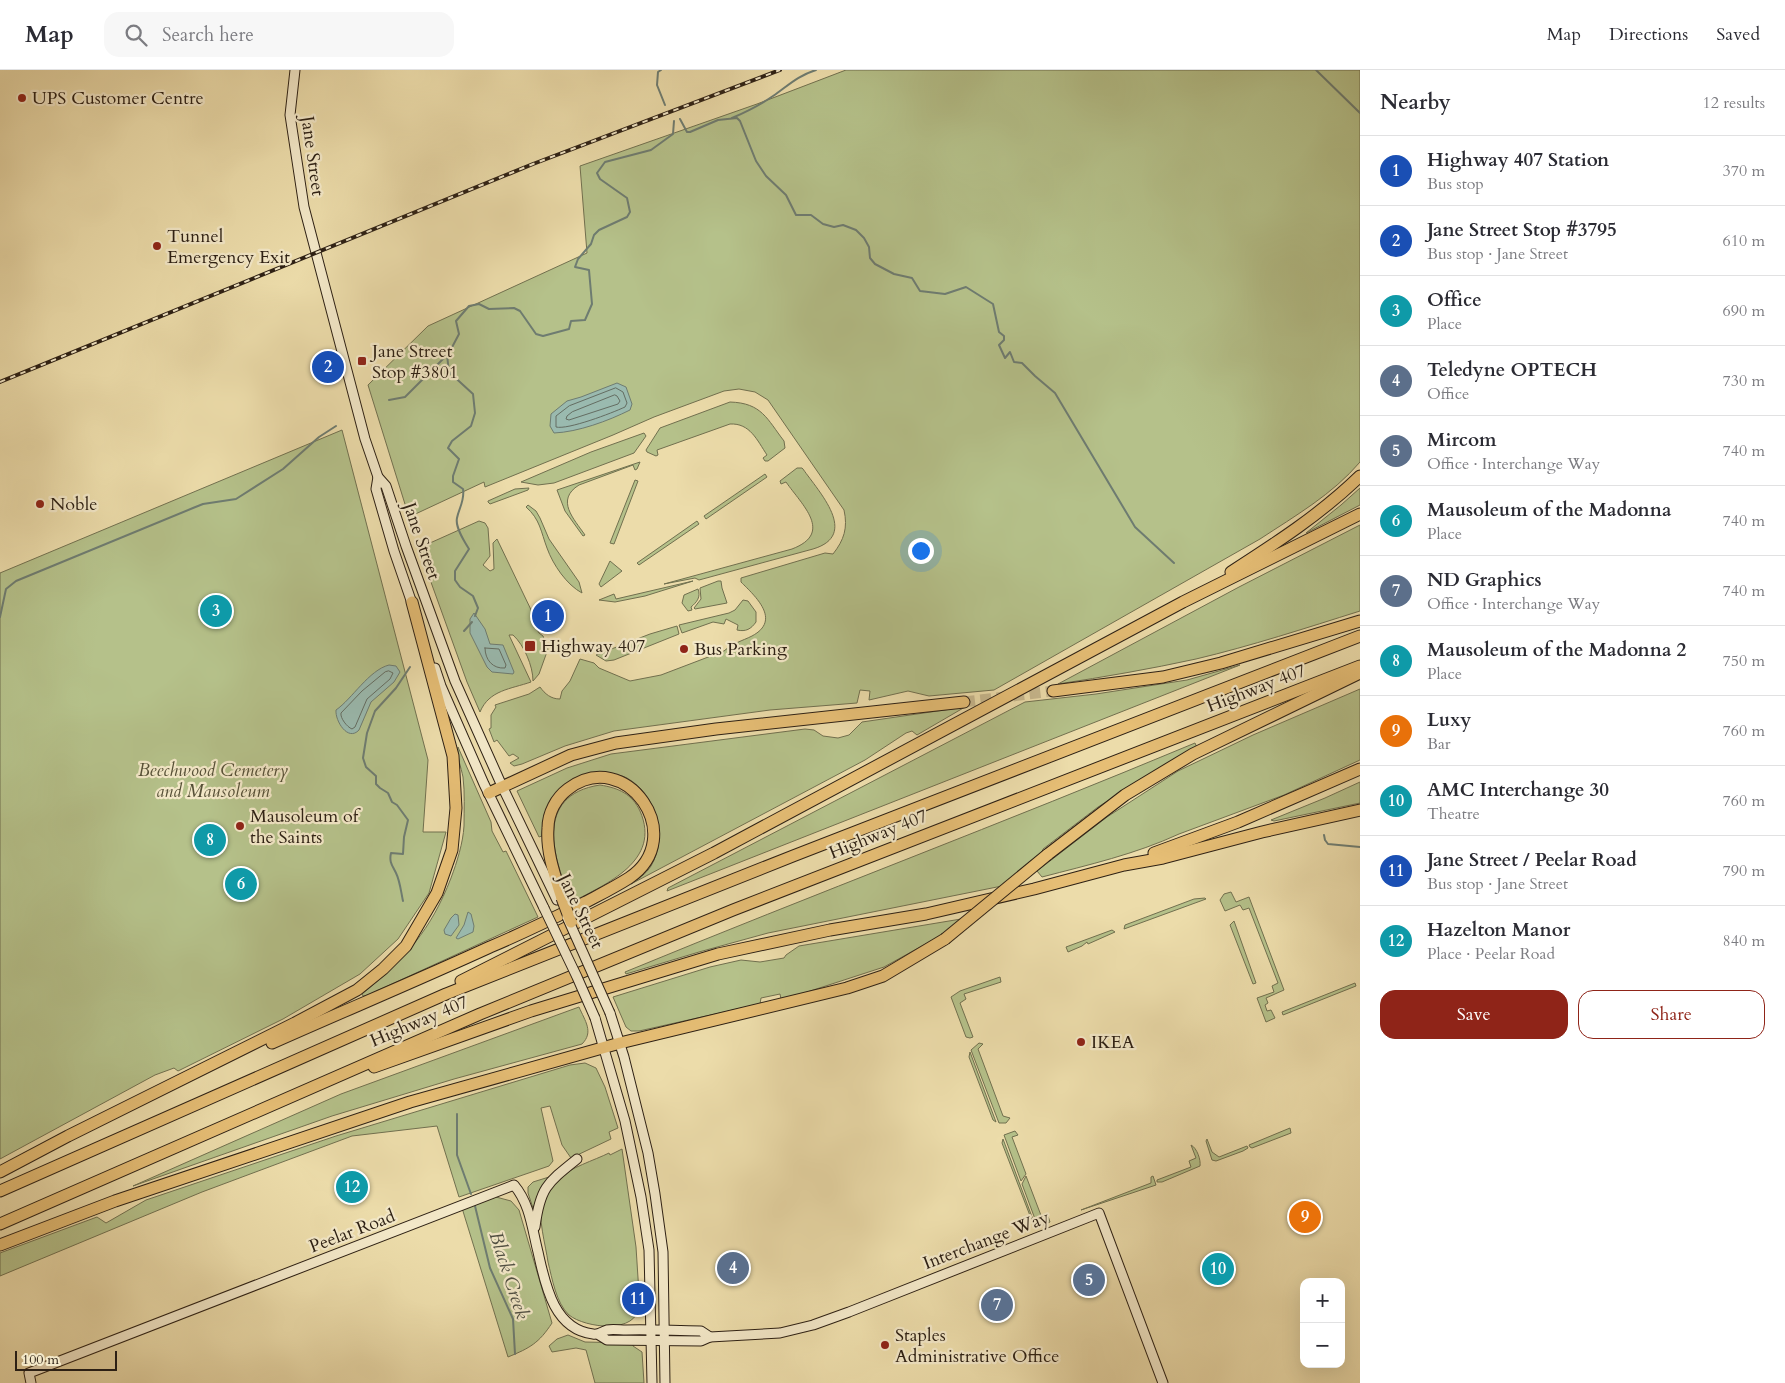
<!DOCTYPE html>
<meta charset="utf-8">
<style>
body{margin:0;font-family:Cardo,serif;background:#f7f7f7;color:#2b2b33}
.controls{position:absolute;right:15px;bottom:15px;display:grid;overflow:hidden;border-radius:10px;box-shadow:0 5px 20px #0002}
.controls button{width:45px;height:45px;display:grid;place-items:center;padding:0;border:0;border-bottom:1px solid #e1e1e2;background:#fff;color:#2b2b33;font:25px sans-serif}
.scale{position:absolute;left:15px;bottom:12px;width:102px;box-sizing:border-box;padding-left:5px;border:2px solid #2d2014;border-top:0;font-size:14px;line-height:18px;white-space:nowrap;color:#2d2014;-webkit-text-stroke:4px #f3e8c8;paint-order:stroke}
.you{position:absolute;left:920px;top:480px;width:18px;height:18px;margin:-12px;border:4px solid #fff;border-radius:50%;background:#1a73e8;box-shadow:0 0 0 8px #1a73e833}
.badge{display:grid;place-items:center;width:32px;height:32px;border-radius:50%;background:#8f2418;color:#fff;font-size:16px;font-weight:700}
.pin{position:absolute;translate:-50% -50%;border:2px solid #fff;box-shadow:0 1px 5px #0006}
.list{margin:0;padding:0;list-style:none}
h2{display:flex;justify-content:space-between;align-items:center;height:65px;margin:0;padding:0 20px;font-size:21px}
h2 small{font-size:16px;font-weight:400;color:#7c7c81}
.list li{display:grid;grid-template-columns:32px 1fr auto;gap:15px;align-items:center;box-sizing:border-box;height:70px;padding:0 20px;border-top:1px solid #e1e1e2}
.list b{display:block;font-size:19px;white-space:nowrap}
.list p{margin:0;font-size:16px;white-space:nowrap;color:#7c7c81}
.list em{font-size:16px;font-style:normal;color:#7c7c81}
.actions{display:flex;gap:10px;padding:15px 20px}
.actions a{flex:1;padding:11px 0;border:1px solid #8f2418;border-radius:15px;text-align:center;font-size:18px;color:#8f2418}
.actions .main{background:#8f2418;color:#fff}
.icon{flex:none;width:28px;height:28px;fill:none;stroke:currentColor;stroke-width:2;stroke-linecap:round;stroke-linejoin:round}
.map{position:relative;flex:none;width:1360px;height:1313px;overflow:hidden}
header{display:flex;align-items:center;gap:30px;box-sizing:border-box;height:70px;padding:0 25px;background:#fff;border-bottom:1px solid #e1e1e2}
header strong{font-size:24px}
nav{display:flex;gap:28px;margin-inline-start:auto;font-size:18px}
.search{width:350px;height:45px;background:#f7f7f7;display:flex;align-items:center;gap:12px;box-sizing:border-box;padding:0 18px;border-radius:15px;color:#7c7c81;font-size:19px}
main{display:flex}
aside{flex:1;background:#fff}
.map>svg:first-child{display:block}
.green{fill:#b5c18a;stroke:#71704f}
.water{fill:#9abaaf;stroke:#6e7c71}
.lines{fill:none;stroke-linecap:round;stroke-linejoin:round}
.shore{stroke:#646d62;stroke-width:1}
.stream{stroke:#6e7c71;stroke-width:2}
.highway-tunnel{stroke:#c6b68c;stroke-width:11;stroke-dasharray:11 5.5;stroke-linecap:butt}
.secondary-casing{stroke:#2d2014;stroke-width:11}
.highway-casing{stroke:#2d2014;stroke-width:13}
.secondary{stroke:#f3e8c8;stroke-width:9}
.highway{stroke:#e6be75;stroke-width:11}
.rail-casing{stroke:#2d2014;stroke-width:4}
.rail{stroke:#f3e8c8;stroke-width:2;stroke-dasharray:5.5;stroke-linecap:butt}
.secondary-bridge-casing{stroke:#2d2014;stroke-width:11;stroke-linecap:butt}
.highway-bridge-casing{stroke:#2d2014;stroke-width:13;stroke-linecap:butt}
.secondary-bridge{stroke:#f3e8c8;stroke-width:9}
.highway-bridge{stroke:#e6be75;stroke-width:11}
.poi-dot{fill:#8f2418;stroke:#f3e8c8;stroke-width:2}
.labels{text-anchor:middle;stroke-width:4.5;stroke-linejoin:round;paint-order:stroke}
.poi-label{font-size:18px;fill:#2d2014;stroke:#f3e8c8;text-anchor:start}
.street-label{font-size:18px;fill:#2d2014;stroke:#f3e8c8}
.park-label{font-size:18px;font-style:italic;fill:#565037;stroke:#f3e8c8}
.water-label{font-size:19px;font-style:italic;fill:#4e4e42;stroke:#f3e8c8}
</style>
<header>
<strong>Map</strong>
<div class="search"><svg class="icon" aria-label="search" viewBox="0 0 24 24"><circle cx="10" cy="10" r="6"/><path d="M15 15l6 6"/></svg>Search here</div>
<nav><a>Map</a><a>Directions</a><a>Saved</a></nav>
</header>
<main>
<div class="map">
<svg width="1360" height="1313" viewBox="0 0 1360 1313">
<rect width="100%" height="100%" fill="#ecdcaa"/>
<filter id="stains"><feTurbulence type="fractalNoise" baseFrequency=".004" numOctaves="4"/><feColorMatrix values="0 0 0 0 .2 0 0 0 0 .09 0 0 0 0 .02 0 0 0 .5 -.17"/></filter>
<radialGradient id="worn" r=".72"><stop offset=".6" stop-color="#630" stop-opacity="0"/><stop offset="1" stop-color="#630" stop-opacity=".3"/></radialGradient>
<g class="green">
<path d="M846,0h514v392c-27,32 -65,54 -100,77l-266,151 -65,6 -21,-5 -39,9 1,-9 -10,-1 -3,13 -87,7 -156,21 -49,15 -43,18 -8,2 -4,-3 9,-5 -6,-4 -4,2 -12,-16 -3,2 -5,-13 2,-1v-13l5,-8 -1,-2 34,-11 11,-7c5,7 11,12 20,12l2,-8 8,-10 10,-22 14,4 5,5 31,13 31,-6 63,-24c9,-8 18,-10 28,-15 30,-16 3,-40 -11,-54v-4l84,-25 8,1c11,-14 15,-26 11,-44l-76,-110 -13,-8 -16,-3 -15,2 -70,26 -41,18 -128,52 -1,-5 -75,35 -41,-132 60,-59 159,-73 -7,-87 177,-62z"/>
<path d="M730,332c32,1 37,17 54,39l1,7 -17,13h-3l-2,-3 4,-3c-10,-15 -17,-32 -37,-31l-73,26 1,5 -2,1 -9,-4 -1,-2 14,-22z"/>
<polygon points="342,360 428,690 423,762 446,762 429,823 398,869 360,904 283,949 178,1001 174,998 155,1005 0,1089 0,503"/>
<polygon points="644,363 646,366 634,383 554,413 538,415 521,412 591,382"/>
<path d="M640,392l-3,7 -2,1 -2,-5 -54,20c-24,15 -5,34 6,50l-2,1 -18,-25 -8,-21z"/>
<path d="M797,398h5l1,1c16,23 57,66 10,80l-114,31 -4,-2 -31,6 128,-35c42,-16 10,-44 -6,-67l-5,2 -1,-3z"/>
<polygon points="765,404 767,407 706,449 704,446"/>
<polygon points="635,410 638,411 614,474 610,473"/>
<polygon points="529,418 528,420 490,434 488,432 488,431 515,419"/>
<polygon points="1360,418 1360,435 1306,463 1341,435"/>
<path d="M528,435l8,6 4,7 9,21 30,43 3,11c-15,-8 -29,-28 -35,-45 -6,-16 -7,-29 -21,-41z"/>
<path d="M479,451l6,2 3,5 2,28 -7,9 7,6 4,-2 -1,-26 4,-4 37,77 -3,2 8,15 4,3 5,13 -9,25 -6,7c0,-15 -9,-36 -20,-46h-4l22,47c-20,7 -42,8 -51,30l-13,-30 -44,-122c-1,-8 1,-12 7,-17z"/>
<polygon points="697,451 699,454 639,495 637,493"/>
<path d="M1360,455v86c-54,17 -109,35 -164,48 -46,10 -92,18 -138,25l181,-97z"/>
<polygon points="610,491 622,501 601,517 599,514"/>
<polygon points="693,511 645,526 615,532 599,530 614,524 616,529"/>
<polygon points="718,511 721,511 722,518 727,533 695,539 694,538 701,529 700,518"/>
<path d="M698,519c3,8 -1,13 -7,18l1,3 -4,1 -6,-8 2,-8z"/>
<path d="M743,530l5,1 8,11v10c-5,7 -10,10 -19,8l1,-5 -12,-6 -2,5 -11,-2 -31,11 -3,-8 50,-12 6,-3z"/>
<polygon points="677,556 679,564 614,590 606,591 596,585 650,564"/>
<polygon points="1240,595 667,821 668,818 1025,632 1096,624 1187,610"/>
<path d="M1360,619v71l-76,35 -105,39c-43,20 -91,31 -137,43l-5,-6 70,-54 71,-46 75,-36z"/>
<path d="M965,637l-48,28 -5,-4 -6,2 -41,27 -234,124c7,-5 15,-10 20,-18 17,-29 6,-71 -24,-88 -8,-4 -17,-4 -26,-3 -26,1 -37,5 -49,29 -7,13 -9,17 -10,32l-3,1 -22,-46 50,-23 44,-14 194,-25 9,1 9,6 15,2 11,-3 13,-13z"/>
<path d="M1195,673l3,7 -49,25 -51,32 -55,42 -1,4 -40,33 -234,47 -69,19 -73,22 -1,-2c189,-78 381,-150 570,-229z"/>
<path d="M458,677l33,75 1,9 11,21 3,-1 32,66 -170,78 -5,1 -1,-2c43,-35 69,-64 89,-116 6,-16 12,-35 13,-52 0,-16 1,-33 -1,-49 -2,-10 -6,-19 -5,-30z"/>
<polygon points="1360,712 1360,733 1274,751 1271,750 1325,728"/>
<path d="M600,715c19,3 32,9 40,26 22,50 -34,73 -68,91 -19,-43 -39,-107 28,-117z"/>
<polygon points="1231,822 1236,832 1249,827 1284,920 1266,928 1268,933 1265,935 1267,941 1271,940 1275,948 1266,952 1257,928 1274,922 1272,916 1278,913 1249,838 1243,840 1240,835 1225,841 1220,830 1224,824"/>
<polygon points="1205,828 1206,829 1124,859 1125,855 1194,829"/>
<polygon points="961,849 940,866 884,897 801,924 781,929 780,924 761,928 760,934 639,961 631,961 626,957 613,927 710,897 741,890 760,892 784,888 786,885 799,876"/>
<polygon points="1234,851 1256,913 1253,914 1230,855"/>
<polygon points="1112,860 1115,862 1088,874 1087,872 1082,876 1068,882 1066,877"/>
<polygon points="1000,907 1001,912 964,924 966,929 960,933 973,967 970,968 966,967 951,927 960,921"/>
<polygon points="1355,913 1356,916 1283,945 1282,942"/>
<path d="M579,937c6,14 15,25 3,37l-128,35 -122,37 -199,70 208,-92z"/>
<polygon points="979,973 983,974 978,979 1003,1046 1010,1048 1006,1053 999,1053 971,980"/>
<polygon points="970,982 996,1052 993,1050 969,987"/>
<polygon points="585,993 596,998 605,1017 618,1058 609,1062 611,1069 571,1088 562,1075 550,1036 541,1038 553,1091 549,1096 459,1127 437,1056 352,1066 202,1122 0,1206 0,1183 97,1147 106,1153 146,1130 336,1066 570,995"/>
<polygon points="1290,1058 1291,1063 1252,1078 1250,1077 1249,1075"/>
<polygon points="1015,1061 1018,1065 1012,1067 1026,1104 1021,1111 1004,1065"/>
<polygon points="1003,1069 1035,1155 1034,1156 1002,1073"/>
<polygon points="1207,1069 1212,1082 1219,1087 1247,1076 1248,1078 1243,1081 1216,1091 1212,1090 1206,1071"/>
<path d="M1191,1075c6,3 10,15 9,21l-38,16h-5v-2l34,-13 -2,-6 7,-3z"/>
<path d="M622,1079l14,98 3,46h-2v11l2,1c-1,30 -54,23 -70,10 -13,-12 -17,-37 -21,-53 -2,-15 -11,-47 -6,-61 1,-3 5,-7 7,-9 3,-4 5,-9 9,-13 11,-11 37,-19 51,-26l1,2z"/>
<polygon points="1026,1106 1042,1148 1048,1146 1050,1152 1038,1157 1022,1114"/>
<polygon points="1153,1106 1156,1115 1081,1140 1151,1113 1151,1107"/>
<polygon points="549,1107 541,1119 533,1138 528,1123 528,1117 533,1112"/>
<path d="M496,1127l15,4 8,9 33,113c-13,20 -22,25 -44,34l-46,-149z"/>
<polygon points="568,1265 585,1272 633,1273 633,1276 642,1282 644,1313 595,1313 586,1280 576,1278 552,1282 549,1276 557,1269"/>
</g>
<g class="water">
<path d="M617,313l9,4 6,17 -2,6c-22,11 -52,22 -76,23l-4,-7 1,-12 16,-13 14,-4z"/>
<polygon points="474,543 485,559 490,574 503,575 514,602 513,604 492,602 487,597 470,563 470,549"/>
<path d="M389,595l7,1 4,6 -6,10 -23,20 -12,28c-11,12 -24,-9 -23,-20 16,-11 33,-40 53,-45z"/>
<polygon points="468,842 471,844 474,856 473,862 458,869 456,868 464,855"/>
<polygon points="455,844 458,845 459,855 451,866 445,864 444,860 451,848"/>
</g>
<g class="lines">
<g class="shore">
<path d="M616,318l7,4 4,11 -2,4c-13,6 -57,23 -69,20v-11l13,-10z"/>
<polygon points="615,325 617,326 620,331 618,334 569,350 566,349 567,346 572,342"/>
<path d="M485,578l14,1 7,16 -1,3c-12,1 -20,-8 -20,-20z"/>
<path d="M389,601l4,2 -3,6 -23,20 -12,28 -3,2c-5,-2 -12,-11 -11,-16l21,-22 23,-19z"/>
</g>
<g class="stream">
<polyline points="661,0 658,2 657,15 665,35"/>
<polyline points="1316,0 1360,43"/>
<path d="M732,48c14,-6 28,-13 41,-22 16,-11 24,-20 43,-26"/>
<polyline points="680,49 687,62 690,62 718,50 737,48 740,51 756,91 766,106 786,125 796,145 811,145 823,154 834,157 843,155 856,160 864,168 869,177 870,188 875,194 894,204 912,208 920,221 945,224 966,217 993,234 999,262 1004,266 1004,270 999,275 1005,288 1010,282 1014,292 1022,293 1035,306 1055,323 1135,457 1174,493"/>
<path d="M447,285l2,17 24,22 2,19 -4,13 -19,15 -4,7 11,11 -6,17v6l10,7c2,11 -4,19 -6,29 -2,9 7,23 12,31l-14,22v9l5,7 13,9 5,12 -3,8"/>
<polyline points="389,330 405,327 449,283 459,264 456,251 469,236 479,234 489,239 514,238 520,241 536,264 543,266 569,259 571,251 585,250 592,234 589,200 575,197 578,189 591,174 594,165 599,160 627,147 630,142 627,128 600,109 597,103 605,92 651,80 673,64 674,51"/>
<polyline points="0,547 6,519 16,511 193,438 203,434 236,429 283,399 319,367 336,356"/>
<polyline points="464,561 472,552"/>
<polyline points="1324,765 1325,770 1328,774 1360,777"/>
<path d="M403,831c-2,-9 -3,-20 -7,-28 -4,-8 -7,-11 -5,-20l12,1 1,-17 4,-17 -11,-15 -5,-3 -4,-9 -8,-5 -4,-4v-8l-10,-9 -3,-9 4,-25 8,-22 21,-23 14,-21"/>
<polyline points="457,1044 457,1085 471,1124"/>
<polyline points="475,1136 490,1198 513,1249 515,1284"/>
</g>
<polyline class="highway-tunnel" points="964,632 1053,621"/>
<defs>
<g id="secondary">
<polyline points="295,0 290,45 304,137 365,369 378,407 386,416 406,476 455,611 502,716 557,830"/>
<polyline points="378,407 376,419 394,481 414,539"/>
<polyline points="435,598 441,616 484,714 544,838"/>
<polyline points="610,943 624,987 648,1083 655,1124 663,1182 665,1313"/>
<polyline points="595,948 625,1051 641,1127 649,1180 652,1313"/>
<path d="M535,1157c5,-39 12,-44 42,-68"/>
<polyline points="599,1265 607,1270 701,1271 710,1267 780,1263 813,1255 849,1242 1099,1143 1163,1313"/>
<path d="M31,1313l-2,-10 485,-188c16,19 18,43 24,67 7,31 15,77 55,82 6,1 8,-2 14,-4 5,-1 13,0 19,0 25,-1 50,1 75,1l9,6"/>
</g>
<g id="highway">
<path d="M1231,502c45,-29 90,-58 129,-96"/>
<polyline points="1053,621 1163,607 1221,593 1360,551"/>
<polyline points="489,723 571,685 616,673 716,659 964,632"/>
<polyline points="1154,783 1238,752 1360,699"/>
<polyline points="1047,785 1125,725 1193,684 1360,603"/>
<polyline points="461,911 714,783 1183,532 1360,444"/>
<path d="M272,973c72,-32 146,-63 218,-96 33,-14 64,-29 96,-45 15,-8 29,-15 43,-24 61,-41 -3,-133 -61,-89 -12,9 -20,24 -20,39 -2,24 7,48 14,70"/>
<polyline points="374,997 531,941 718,884 830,860 926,844 1034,819 1124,795 1163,788 1262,762 1360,740"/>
<polyline points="0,1102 68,1066 295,953 357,920 383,899 406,876 437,823 452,780 456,738 453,686 412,532"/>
<polyline points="0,1121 446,924 793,786 1360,566"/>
<polyline points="0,1154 480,944 733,840 1360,596"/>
<polyline points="0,1175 115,1131 410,1032 620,973 847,918 883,906 945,869"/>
</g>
</defs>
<use href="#secondary" class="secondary-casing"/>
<use href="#highway" class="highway-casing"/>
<use href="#secondary" class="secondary"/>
<use href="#highway" class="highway"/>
<defs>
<polyline id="rail" points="0,312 533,94 780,0"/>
</defs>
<use href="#rail" class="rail-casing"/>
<use href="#rail" class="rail"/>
<defs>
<g id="secondary-bridge">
<polyline points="544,838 577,907 595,948"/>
<polyline points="567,847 610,943"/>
</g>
<g id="highway-bridge">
<polyline points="562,828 571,852"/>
<polyline points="945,869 1047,785"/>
</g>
</defs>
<use href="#secondary-bridge" class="secondary-bridge-casing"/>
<use href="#highway-bridge" class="highway-bridge-casing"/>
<use href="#secondary-bridge" class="secondary-bridge"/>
<use href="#highway-bridge" class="highway-bridge"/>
</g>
<g class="poi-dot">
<circle cx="22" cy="28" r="5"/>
<circle cx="157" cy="176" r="5"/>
<rect x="357" y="286" width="10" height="10" rx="2.5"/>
<circle cx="40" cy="434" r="5"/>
<rect x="524" y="570" width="12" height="12" rx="2.5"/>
<circle cx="684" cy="579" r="5"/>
<circle cx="240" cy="756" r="5"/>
<circle cx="1081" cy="972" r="5"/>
<circle cx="885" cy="1275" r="5"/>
</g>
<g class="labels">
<g class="poi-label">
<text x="32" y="34">UPS Customer Centre</text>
<text x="167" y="172">Tunnel<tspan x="167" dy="21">Emergency Exit</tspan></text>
<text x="372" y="287">Jane Street<tspan x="372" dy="21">Stop #3801</tspan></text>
<text x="50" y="440">Noble</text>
<text x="541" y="582">Highway 407</text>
<text x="694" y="585">Bus Parking</text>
<text x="250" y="752">Mausoleum of<tspan x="250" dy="21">the Saints</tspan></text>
<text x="1091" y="978">IKEA</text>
<text x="895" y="1271">Staples<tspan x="895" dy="21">Administrative Office</tspan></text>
</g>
<g class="street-label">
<text transform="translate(313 86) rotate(82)" y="6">Jane Street</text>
<text transform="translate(422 471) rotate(71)" y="6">Jane Street</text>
<text transform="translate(1256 618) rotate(-21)" y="6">Highway 407</text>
<text transform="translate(878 764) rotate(-22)" y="6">Highway 407</text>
<text transform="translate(581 841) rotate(64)" y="6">Jane Street</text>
<text transform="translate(419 951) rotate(-23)" y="6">Highway 407</text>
<text transform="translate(352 1161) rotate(-21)" y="6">Peelar Road</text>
<text transform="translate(986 1170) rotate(-21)" y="6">Interchange Way</text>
</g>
<g class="park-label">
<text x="213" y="706">Beechwood Cemetery<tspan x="213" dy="21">and Mausoleum</tspan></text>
</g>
<g class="water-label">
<text transform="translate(510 1205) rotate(72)" y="7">Black Creek</text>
</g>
</g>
<rect width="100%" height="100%" filter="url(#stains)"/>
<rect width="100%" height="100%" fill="url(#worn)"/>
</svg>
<div class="controls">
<button>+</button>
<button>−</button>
</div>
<div class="scale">100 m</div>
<div class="you"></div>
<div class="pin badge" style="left:548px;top:546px;background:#1a4fb4">1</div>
<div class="pin badge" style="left:328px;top:297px;background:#1a4fb4">2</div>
<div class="pin badge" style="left:216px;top:541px;background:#0f9aa8">3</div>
<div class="pin badge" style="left:733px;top:1198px;background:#5c6f8a">4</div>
<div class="pin badge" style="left:1089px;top:1210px;background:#5c6f8a">5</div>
<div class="pin badge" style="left:241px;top:814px;background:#0f9aa8">6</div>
<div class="pin badge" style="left:997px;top:1235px;background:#5c6f8a">7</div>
<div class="pin badge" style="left:210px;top:770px;background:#0f9aa8">8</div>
<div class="pin badge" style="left:1305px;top:1147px;background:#e8710a">9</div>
<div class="pin badge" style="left:1218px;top:1199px;background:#0f9aa8">10</div>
<div class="pin badge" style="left:638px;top:1229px;background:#1a4fb4">11</div>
<div class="pin badge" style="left:352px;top:1117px;background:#0f9aa8">12</div>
</div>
<aside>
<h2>Nearby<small>12 results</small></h2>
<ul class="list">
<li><span class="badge" style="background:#1a4fb4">1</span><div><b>Highway 407 Station</b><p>Bus stop</p></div><em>370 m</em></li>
<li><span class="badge" style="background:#1a4fb4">2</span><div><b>Jane Street Stop #3795</b><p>Bus stop · Jane Street</p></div><em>610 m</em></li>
<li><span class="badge" style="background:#0f9aa8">3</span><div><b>Office</b><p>Place</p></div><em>690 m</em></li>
<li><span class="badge" style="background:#5c6f8a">4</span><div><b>Teledyne OPTECH</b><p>Office</p></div><em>730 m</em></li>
<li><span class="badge" style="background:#5c6f8a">5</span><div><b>Mircom</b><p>Office · Interchange Way</p></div><em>740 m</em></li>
<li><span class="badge" style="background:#0f9aa8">6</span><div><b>Mausoleum of the Madonna</b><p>Place</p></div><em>740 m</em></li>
<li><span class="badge" style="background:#5c6f8a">7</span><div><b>ND Graphics</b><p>Office · Interchange Way</p></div><em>740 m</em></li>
<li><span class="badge" style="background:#0f9aa8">8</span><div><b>Mausoleum of the Madonna 2</b><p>Place</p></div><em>750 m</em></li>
<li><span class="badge" style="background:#e8710a">9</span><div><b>Luxy</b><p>Bar</p></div><em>760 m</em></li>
<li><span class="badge" style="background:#0f9aa8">10</span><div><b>AMC Interchange 30</b><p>Theatre</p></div><em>760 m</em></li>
<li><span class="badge" style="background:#1a4fb4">11</span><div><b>Jane Street / Peelar Road</b><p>Bus stop · Jane Street</p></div><em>790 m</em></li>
<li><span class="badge" style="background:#0f9aa8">12</span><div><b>Hazelton Manor</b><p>Place · Peelar Road</p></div><em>840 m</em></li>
</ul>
<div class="actions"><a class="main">Save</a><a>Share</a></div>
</aside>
</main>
